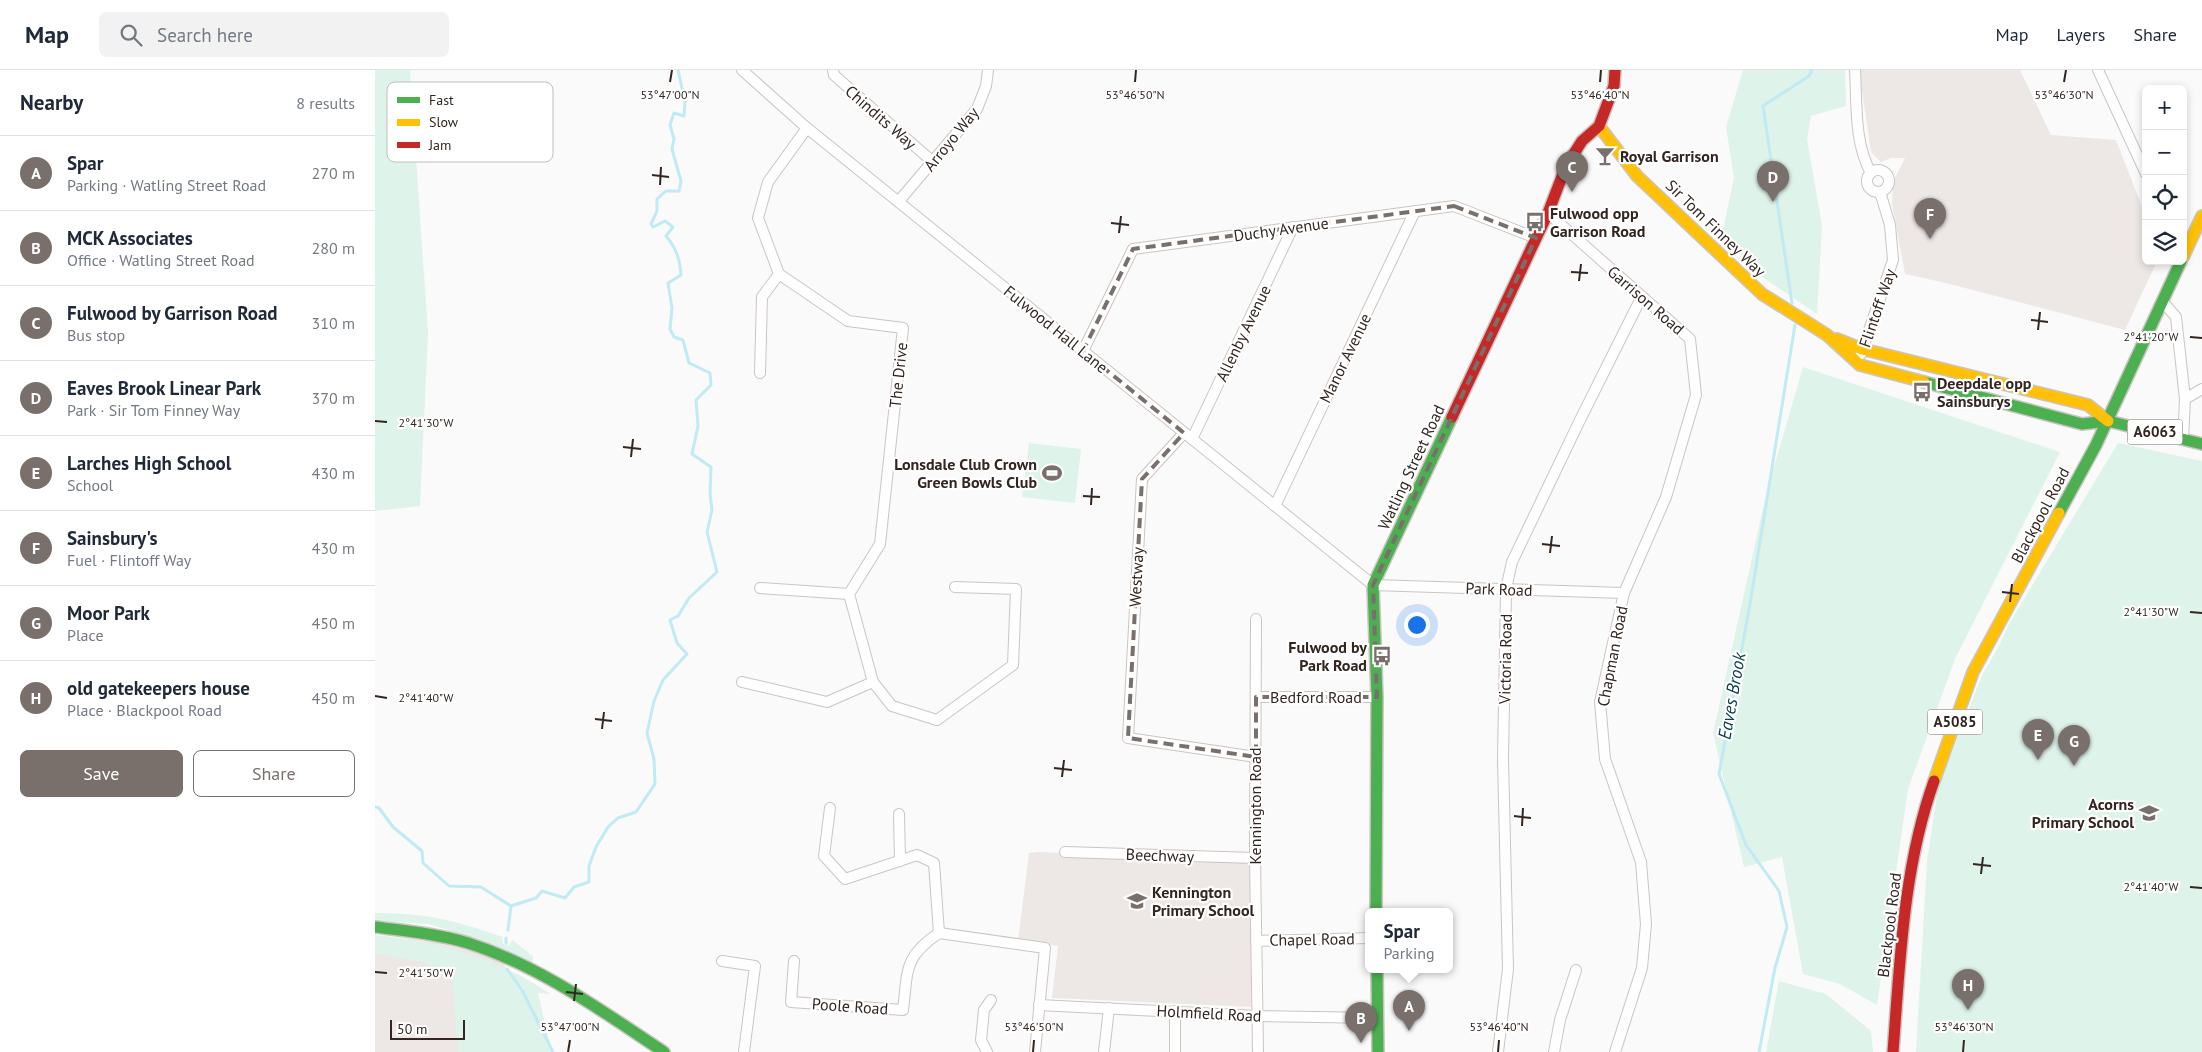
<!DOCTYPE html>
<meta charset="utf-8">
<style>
body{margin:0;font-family:"PT Sans",sans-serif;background:#f2f2f3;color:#1f2937}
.controls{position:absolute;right:15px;top:15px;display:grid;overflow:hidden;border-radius:8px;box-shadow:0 2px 8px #0003}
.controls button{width:45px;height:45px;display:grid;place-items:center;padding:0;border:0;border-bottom:1px solid #e0e1e3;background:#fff;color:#1f2937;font:25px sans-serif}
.scale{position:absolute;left:15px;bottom:12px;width:75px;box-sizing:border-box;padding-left:5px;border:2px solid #332620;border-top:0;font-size:14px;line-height:18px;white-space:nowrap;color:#332620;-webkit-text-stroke:4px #fff;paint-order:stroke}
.you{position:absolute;left:1041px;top:554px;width:18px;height:18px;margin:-12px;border:4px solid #fff;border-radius:50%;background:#1a73e8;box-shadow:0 0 0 8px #1a73e833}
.badge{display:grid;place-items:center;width:32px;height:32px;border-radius:50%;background:#79706c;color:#fff;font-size:16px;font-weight:700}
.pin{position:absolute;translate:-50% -41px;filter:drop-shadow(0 1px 2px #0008)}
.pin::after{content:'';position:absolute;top:26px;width:18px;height:15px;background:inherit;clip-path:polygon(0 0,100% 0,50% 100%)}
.popup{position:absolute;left:990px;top:838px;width:88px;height:65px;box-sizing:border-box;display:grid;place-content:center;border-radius:8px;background:#fff;filter:drop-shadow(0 1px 4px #0005);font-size:16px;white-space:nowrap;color:#747a83}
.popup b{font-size:19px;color:#1f2937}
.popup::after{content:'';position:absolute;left:50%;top:100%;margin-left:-10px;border:10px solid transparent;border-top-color:#fff}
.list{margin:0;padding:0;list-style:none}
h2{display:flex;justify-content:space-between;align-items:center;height:65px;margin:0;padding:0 20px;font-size:21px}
h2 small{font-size:16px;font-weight:400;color:#747a83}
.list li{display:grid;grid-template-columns:32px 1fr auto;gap:15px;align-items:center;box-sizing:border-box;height:75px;padding:0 20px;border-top:1px solid #e0e1e3}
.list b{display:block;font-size:19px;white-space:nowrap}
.list p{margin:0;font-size:16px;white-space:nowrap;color:#747a83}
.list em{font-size:16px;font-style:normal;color:#747a83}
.actions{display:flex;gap:10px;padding:15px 20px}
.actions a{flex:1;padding:11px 0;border:1px solid #79706c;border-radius:8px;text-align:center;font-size:18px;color:#79706c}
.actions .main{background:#79706c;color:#fff}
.icon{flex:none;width:28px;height:28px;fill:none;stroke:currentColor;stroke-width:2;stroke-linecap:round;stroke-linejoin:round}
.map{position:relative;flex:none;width:1827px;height:982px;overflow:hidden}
header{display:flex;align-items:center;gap:30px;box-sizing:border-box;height:70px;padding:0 25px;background:#fff;border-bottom:1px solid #e0e1e3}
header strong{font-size:24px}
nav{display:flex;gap:28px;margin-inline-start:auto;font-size:18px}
.search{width:350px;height:45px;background:#f2f2f3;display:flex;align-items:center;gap:12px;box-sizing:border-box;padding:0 18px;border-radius:8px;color:#747a83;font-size:19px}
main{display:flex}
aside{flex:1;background:#fff}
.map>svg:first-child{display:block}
.built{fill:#ede8e5}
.green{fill:#def3e9}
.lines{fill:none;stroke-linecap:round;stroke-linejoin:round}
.stream{stroke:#c0eaf4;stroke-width:3}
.street-casing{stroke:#cbc5c2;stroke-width:12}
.fast-casing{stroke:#cbc5c2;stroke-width:14}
.slow-casing{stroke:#cbc5c2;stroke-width:14}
.jam-casing{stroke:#cbc5c2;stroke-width:14}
.street{stroke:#fefefe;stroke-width:10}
.fast{stroke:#4caf50;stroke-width:11}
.slow{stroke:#ffc107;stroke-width:11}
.jam{stroke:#c62828;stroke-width:11}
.marked{fill:none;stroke:#79706c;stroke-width:4;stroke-dasharray:10 6;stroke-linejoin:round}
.ticks{fill:none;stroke:#332620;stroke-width:2}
.labels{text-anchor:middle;stroke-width:4.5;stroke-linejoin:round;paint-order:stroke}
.shield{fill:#fff;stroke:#706763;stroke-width:1}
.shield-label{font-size:15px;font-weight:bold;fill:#332620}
.street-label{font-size:16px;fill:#332620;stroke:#fff}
.poi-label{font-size:16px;font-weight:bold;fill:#332620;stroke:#fff;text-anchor:start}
.water-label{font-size:18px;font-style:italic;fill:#0b424d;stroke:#fff}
.key{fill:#fff;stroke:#c2bebc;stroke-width:1}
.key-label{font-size:14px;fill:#332620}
.ticks-label{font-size:12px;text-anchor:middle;fill:#332620;stroke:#fff;stroke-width:4.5;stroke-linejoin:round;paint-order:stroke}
</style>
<header>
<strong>Map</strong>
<div class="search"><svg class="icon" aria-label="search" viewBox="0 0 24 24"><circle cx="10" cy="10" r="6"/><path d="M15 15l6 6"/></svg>Search here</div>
<nav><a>Map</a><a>Layers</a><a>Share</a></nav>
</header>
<main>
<aside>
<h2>Nearby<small>8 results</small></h2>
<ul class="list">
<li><span class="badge">A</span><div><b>Spar</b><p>Parking · Watling Street Road</p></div><em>270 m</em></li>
<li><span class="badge">B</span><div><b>MCK Associates</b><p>Office · Watling Street Road</p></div><em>280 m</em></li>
<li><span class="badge">C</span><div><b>Fulwood by Garrison Road</b><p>Bus stop</p></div><em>310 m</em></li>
<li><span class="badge">D</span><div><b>Eaves Brook Linear Park</b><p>Park · Sir Tom Finney Way</p></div><em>370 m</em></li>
<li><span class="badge">E</span><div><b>Larches High School</b><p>School</p></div><em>430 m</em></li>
<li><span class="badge">F</span><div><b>Sainsbury's</b><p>Fuel · Flintoff Way</p></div><em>430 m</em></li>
<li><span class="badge">G</span><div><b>Moor Park</b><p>Place</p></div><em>450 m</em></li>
<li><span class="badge">H</span><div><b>old gatekeepers house</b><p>Place · Blackpool Road</p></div><em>450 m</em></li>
</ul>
<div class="actions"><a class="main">Save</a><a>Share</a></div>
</aside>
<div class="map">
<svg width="1827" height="982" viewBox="0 0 1827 982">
<rect width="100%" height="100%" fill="#fafafa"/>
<g class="built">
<polygon points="1484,0 1645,0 1676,65 1741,70 1771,147 1771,191 1782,191 1750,260 1571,213 1530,204 1517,134 1518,112 1530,88 1516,88 1506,92 1496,82"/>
<polygon points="664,782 876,791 876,937 677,928 683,876 643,871 654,783"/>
<polygon points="0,865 58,872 99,882 128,893 173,982 0,982"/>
</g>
<g class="green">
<polygon points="0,0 35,0 53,263 45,436 0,441"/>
<polygon points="1368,0 1470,0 1471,36 1436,46 1432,69 1447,156 1442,244 1384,205 1347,164 1359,108 1351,57"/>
<polygon points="1428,297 1685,382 1580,589 1533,719 1502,935 1465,914 1428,904 1407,787 1369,797 1338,663 1392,421"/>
<polygon points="654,373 706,379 700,433 647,427"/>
<polygon points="1743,373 1827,391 1827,982 1541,982 1552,792 1563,718 1607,605 1624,576 1634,554"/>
<path d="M0,843c45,-1 85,8 127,24l1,7 7,1 2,-5 21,16v6h-5l-42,-20 -57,-18 -54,-3z"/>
<path d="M0,866c67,5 120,22 176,58l-13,-1 10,44 5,15h-95l-5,-71 -28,-18 -39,-8h-11z"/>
<polygon points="1404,911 1451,924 1496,961 1498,982 1391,982"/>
</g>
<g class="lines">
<g class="stream">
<polyline points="1417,233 1388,36 1434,6 1437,0"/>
<polyline points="0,737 4,738 18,757 47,781 48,793 74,816 106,817 136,836 133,860"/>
<path d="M136,836l25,-8 6,-7 23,7 9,-11 15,-5v-16l7,-19 12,-20 10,-9 18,-6 19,-28 -1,-25 -7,-26 7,-32 9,-21 24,-26 -10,-11 -7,-23 8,-4 11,-18 28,-26 -10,-40 5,-22 -2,-16 1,-27 -19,-13 6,-28 -2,-26 15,-15 -1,-12 -21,-10 -6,-23 -9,-3 -4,-8 2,-21 -4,-25 13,-8c-1,-16 -5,-27 -15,-39l7,-9 -8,-6 -12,6 -2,-3 6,-13v-12l9,-8h13l2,-10 -9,-32 2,-10 -4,-14 4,-12 10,3 1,-14 -7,-32"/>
<polyline points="131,873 131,868"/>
<polyline points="132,899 147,920 178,982"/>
<polyline points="1384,982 1400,898 1412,857 1404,821 1371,775 1344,704 1375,534 1420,255"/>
</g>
<defs>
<g id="street">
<polyline points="367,0 432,58 998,515 1249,523"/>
<polyline points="458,0 459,5 558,92"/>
<path d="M1480,0c2,34 -1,73 16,103"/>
<polyline points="1723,0 1771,104"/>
<circle cx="1503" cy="111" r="11"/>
<polyline points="524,131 602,39 611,16 613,0"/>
<polyline points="1173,143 1315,269 1321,325 1291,427 1249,523 1225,632 1230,689 1266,792 1271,854 1267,898 1240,982"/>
<polyline points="1788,232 1801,247 1810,329 1808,370"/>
<polyline points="708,281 758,179 1079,136 1161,168"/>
<polyline points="1486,284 1518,190 1515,155 1505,122"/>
<polyline points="385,303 387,227 404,204"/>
<polyline points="1810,329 1827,319"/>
<polyline points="809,363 767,409 753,668 881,687"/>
<polyline points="817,369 918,157"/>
<polyline points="900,436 1040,141"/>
<polyline points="385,518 474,524"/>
<polyline points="881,549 880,788 883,982"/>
<polyline points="367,612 452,632 498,612 474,524 505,474 528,258 473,251 404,204 383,148 393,112 432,58"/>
<polyline points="498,612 517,636 562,650 638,595 641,519 580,517"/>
<polyline points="881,627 1002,627"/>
<polyline points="455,738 449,786 470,809 542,785 559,793 564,863"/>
<polyline points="524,744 525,791"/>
<polyline points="690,782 880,788"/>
<polyline points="881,871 994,868"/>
<polyline points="347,891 380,896 369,982"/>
<path d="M419,891l-3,41 112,8c5,-39 0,-53 36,-77l106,15 -10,104"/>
<polyline points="664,935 883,946 1003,948"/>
<polyline points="800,941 800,982"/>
<polyline points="612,982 606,970 609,940 616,930"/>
<polyline points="729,982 734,938"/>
<polyline points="1123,982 1133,899 1128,689 1131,519 1137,492 1204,352 1267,226"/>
<polyline points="1179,982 1185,950 1201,900"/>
</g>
<g id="fast">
<polyline points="1549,312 1707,354 1733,351"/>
<polyline points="1733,351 1827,374"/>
<polyline points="1684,443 1721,375 1806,191"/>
<polyline points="1001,842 1002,627 998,515 1077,347"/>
<path d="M0,857c31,4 63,7 93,16 72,23 134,68 196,109"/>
<polyline points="1002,900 1003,982"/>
</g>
<g id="slow">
<polyline points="1224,56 1262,106 1387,224 1452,265 1485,295 1549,312"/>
<polyline points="1808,187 1827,146"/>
<polyline points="1462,269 1487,279 1713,335 1733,351"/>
<polyline points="1559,711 1598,602 1684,443"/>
</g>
<g id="jam">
<polyline points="1077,347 1173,143 1191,96 1207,71 1224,56 1239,16 1240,0"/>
<path d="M1518,982c7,-91 10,-184 41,-271"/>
</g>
</defs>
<use href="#street" class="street-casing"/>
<use href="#fast" class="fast-casing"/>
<use href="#slow" class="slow-casing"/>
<use href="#jam" class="jam-casing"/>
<use href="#street" class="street"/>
<use href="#fast" class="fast"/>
<use href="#slow" class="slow"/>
<use href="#jam" class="jam"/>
</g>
<path class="marked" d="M1079,136l82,32 -163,347 4,112h-121v60l-128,-19 14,-259 42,-46 -101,-82 50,-102z"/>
<path class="ticks" d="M295,12l2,-12M760,12l1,-12M1225,12l1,-12M1689,12l2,-12M277,105l17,2M285,115l1,-18M736,153l18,2M744,163l2,-17M1196,202l17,1M1204,211l2,-17M1656,250l17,2M1663,260l2,-18M1815,267l12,1M0,351l12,1M248,377l18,2M256,387l2,-18M708,426l17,1M716,435l1,-17M1167,474l18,2M1175,483l2,-17M1627,522l17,2M1635,532l2,-18M1815,542l12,1M0,626l12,2M220,649l17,2M227,659l2,-17M679,698l18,2M687,707l2,-17M1139,746l17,2M1147,756l1,-18M1598,794l18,2M1606,804l2,-17M1815,817l12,1M0,902l12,1M191,922l17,2M199,931l2,-17M193,982l2,-12M658,982l1,-12M1123,982l1,-12M1588,982l1,-12"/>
<defs>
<symbol id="bar-bare" viewBox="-9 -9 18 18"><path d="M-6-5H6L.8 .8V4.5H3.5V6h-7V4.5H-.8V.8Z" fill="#79706c" stroke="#fff" stroke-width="2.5" paint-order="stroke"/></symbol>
<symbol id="bus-bare" viewBox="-9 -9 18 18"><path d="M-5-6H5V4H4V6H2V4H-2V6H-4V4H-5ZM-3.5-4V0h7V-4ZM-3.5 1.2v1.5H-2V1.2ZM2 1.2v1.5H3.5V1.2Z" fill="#79706c" stroke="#fff" stroke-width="2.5" paint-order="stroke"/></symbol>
<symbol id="stadium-bare" viewBox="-9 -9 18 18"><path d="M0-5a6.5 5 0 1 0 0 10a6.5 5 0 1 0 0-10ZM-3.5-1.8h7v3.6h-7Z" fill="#79706c" stroke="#fff" stroke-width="2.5" paint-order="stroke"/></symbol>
<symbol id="school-bare" viewBox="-9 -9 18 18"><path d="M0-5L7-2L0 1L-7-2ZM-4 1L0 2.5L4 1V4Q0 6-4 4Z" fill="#79706c" stroke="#fff" stroke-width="2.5" paint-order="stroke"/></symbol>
</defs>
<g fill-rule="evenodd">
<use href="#bar-bare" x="1216" y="72" width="28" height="28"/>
<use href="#bus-bare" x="1146" y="138" width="28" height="28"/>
<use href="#bus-bare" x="1533" y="308" width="28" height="28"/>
<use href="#stadium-bare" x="663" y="389" width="28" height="28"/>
<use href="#bus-bare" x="993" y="572" width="28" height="28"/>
<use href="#school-bare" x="1760" y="729" width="28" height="28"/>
<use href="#school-bare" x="748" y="817" width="28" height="28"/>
</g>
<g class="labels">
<g class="shield">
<rect x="1752.5" y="349.5" width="55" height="25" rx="4"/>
<rect x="1552.5" y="639.5" width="55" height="25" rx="4"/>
</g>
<g class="shield-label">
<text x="1780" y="367">A6063</text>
<text x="1580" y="657">A5085</text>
</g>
<g class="street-label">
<text transform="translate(506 47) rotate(41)" y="6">Chindits Way</text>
<text transform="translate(576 69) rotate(-51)" y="6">Arroyo Way</text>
<text transform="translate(1341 158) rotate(44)" y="6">Sir Tom Finney Way</text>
<text transform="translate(906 159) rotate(-8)" y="6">Duchy Avenue</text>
<text transform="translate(1271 230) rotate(41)" y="6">Garrison Road</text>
<text transform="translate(1502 238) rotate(-71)" y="6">Flintoff Way</text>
<text transform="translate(681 259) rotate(39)" y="6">Fulwood Hall Lane</text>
<text transform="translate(868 263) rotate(-64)" y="6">Allenby Avenue</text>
<text transform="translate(970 288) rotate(-64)" y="6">Manor Avenue</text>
<text transform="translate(523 305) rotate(-84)" y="6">The Drive</text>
<text transform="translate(1036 397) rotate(-65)" y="6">Watling Street Road</text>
<text transform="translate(1665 445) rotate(-62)" y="6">Blackpool Road</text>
<text transform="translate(761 507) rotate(-87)" y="6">Westway</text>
<text transform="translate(1124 519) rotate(2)" y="6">Park Road</text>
<text transform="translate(1237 586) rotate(-79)" y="6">Chapman Road</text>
<text transform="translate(1130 589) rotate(-89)" y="6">Victoria Road</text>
<text x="941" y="633">Bedford Road</text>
<text transform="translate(880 736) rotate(-90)" y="6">Kennington Road</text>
<text transform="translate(785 785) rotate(2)" y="6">Beechway</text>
<text transform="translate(1514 855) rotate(-83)" y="6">Blackpool Road</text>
<text transform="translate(937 869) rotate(-1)" y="6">Chapel Road</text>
<text transform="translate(475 936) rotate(4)" y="6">Poole Road</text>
<text transform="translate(834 943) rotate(3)" y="6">Holmfield Road</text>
</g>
<g class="poi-label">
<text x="1245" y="92">Royal Garrison</text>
<text x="1175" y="149">Fulwood opp<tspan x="1175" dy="18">Garrison Road</tspan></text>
<text x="1562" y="319">Deepdale opp<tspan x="1562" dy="18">Sainsburys</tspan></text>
<text x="662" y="400" text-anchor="end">Lonsdale Club Crown<tspan x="662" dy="18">Green Bowls Club</tspan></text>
<text x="992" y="583" text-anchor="end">Fulwood by<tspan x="992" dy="18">Park Road</tspan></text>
<text x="1759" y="740" text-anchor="end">Acorns<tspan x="1759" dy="18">Primary School</tspan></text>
<text x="777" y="828">Kennington<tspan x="777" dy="18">Primary School</tspan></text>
</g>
<g class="water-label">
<text transform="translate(1357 626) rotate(-80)" y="6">Eaves Brook</text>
</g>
</g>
<rect x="12" y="12" width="166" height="80" rx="8" class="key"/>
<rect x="22" y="27" width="23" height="6" fill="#4caf50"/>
<rect x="22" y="49" width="23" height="7" fill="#ffc107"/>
<rect x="22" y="72" width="23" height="6" fill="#c62828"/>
<g class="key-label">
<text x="54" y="35">Fast</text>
<text x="54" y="57">Slow</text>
<text x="54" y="80">Jam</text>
</g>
<g class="ticks-label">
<text x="295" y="29">53°47'00"N</text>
<text x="760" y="29">53°46'50"N</text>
<text x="1225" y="29">53°46'40"N</text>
<text x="1689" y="29">53°46'30"N</text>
<text x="1776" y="271">2°41'20"W</text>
<text x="51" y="357">2°41'30"W</text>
<text x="1776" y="546">2°41'30"W</text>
<text x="51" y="632">2°41'40"W</text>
<text x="1776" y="821">2°41'40"W</text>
<text x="51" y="907">2°41'50"W</text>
<text x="195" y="961">53°47'00"N</text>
<text x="659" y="961">53°46'50"N</text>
<text x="1124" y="961">53°46'40"N</text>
<text x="1589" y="961">53°46'30"N</text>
</g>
</svg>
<div class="controls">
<button>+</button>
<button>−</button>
<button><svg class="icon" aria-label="locate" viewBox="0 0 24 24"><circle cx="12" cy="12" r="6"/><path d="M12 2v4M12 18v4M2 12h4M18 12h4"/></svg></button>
<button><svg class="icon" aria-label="layers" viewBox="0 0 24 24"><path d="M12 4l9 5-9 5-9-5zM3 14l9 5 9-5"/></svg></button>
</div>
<div class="scale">50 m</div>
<div class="you"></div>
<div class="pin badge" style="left:1034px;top:961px">A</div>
<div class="popup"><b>Spar</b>Parking</div>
<div class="pin badge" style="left:986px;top:973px">B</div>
<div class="pin badge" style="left:1197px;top:122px">C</div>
<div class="pin badge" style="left:1398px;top:132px">D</div>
<div class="pin badge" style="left:1663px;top:690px">E</div>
<div class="pin badge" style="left:1555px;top:169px">F</div>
<div class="pin badge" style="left:1699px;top:696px">G</div>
<div class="pin badge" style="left:1593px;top:940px">H</div>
</div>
</main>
